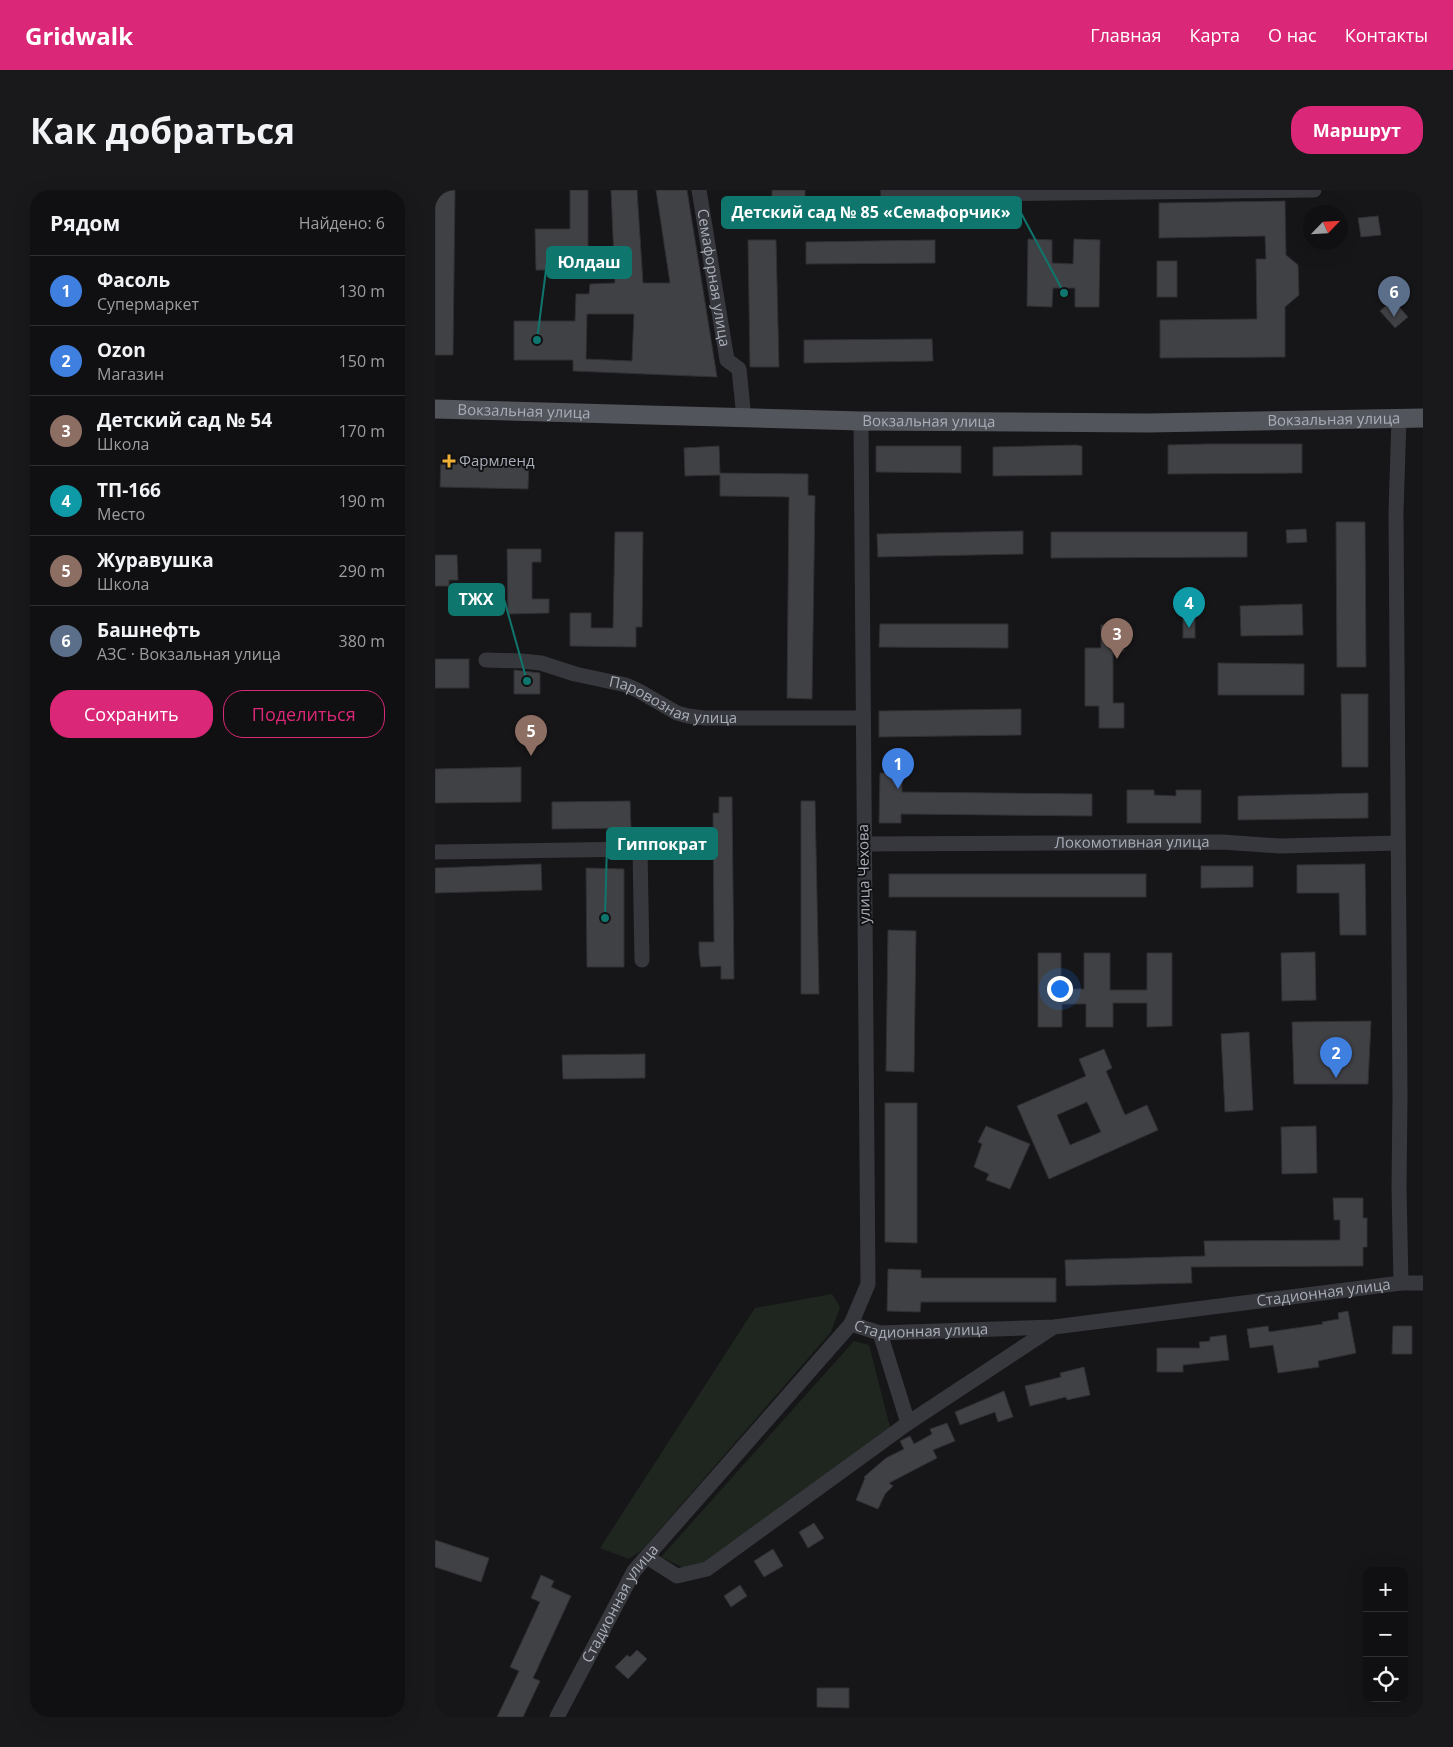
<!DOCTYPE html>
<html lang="ru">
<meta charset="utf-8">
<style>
body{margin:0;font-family:"Open Sans",sans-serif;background:#19191b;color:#f1f3f6}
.controls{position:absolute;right:15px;bottom:15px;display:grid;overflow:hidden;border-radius:10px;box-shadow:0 5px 20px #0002}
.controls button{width:45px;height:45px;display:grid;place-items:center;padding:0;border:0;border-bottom:1px solid #303032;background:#101012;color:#f1f3f6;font:25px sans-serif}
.compass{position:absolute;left:868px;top:15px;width:45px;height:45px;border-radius:50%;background:#101012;box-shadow:0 5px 20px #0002;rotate:65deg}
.you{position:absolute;left:624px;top:798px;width:18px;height:18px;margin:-12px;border:4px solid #fff;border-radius:50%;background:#1a73e8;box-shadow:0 0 0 8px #1a73e833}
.badge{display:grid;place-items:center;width:32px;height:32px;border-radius:50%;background:#db2777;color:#fff;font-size:16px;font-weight:700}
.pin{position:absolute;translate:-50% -41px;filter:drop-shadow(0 1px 2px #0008)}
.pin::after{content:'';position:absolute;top:26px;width:18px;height:15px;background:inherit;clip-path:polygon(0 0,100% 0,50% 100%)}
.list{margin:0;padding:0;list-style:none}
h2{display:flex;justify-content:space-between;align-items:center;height:65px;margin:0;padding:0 20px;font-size:21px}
h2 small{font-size:16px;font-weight:400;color:#9c9d9f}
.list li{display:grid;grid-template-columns:32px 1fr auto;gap:15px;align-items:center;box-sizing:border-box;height:70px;padding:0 20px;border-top:1px solid #303032}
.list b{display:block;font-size:19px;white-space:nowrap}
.list p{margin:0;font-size:16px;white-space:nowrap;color:#9c9d9f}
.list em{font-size:16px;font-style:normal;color:#9c9d9f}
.actions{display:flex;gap:10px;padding:15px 20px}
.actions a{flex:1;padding:11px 0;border:1px solid #db2777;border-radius:20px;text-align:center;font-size:18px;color:#db2777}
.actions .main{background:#db2777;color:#fff}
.icon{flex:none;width:28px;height:28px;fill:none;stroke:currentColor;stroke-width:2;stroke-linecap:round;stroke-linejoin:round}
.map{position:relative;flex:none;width:988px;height:1527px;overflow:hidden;border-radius:20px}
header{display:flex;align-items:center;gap:30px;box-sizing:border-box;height:70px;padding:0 25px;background:#db2777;color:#fff}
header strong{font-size:24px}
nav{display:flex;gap:28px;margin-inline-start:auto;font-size:18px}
.intro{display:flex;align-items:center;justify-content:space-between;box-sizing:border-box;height:120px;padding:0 30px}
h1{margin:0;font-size:35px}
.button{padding:12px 22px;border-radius:20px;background:#db2777;color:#fff;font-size:18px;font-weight:700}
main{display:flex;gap:30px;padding:0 30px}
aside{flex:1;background:#101012;border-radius:20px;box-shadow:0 5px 20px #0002}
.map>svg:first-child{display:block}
.green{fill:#1e261f}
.building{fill:#404145;stroke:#303034;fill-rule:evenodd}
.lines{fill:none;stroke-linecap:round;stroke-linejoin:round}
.minor{stroke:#37383d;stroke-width:15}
.major{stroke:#53555c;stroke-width:19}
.poi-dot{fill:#f2b134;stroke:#111113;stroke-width:2}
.labels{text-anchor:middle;stroke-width:4;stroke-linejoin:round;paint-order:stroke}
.street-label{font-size:15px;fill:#a8adb8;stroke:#111113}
.poi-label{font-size:15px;fill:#a8adb8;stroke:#111113;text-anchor:start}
.leader{fill:none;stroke:#0f766e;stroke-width:2}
.callout-dot{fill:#0f766e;stroke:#111113;stroke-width:2}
.callout{fill:#0f766e;stroke:#0f766e;stroke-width:2}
.callout-label{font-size:16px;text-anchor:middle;font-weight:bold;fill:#fff}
</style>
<header>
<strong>Gridwalk</strong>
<nav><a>Главная</a><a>Карта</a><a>О нас</a><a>Контакты</a></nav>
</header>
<div class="intro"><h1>Как добраться</h1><a class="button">Маршрут</a></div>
<main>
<aside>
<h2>Рядом<small>Найдено: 6</small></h2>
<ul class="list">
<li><span class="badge" style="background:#3f7fe0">1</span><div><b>Фасоль</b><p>Супермаркет</p></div><em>130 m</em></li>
<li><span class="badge" style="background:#3f7fe0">2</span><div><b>Ozon</b><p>Магазин</p></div><em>150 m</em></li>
<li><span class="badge" style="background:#8d6e63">3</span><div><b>Детский сад № 54</b><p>Школа</p></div><em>170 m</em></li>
<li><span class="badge" style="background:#0f9aa8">4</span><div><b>ТП-166</b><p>Место</p></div><em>190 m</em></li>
<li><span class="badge" style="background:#8d6e63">5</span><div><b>Журавушка</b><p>Школа</p></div><em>290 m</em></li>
<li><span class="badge" style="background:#5c6f8a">6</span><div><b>Башнефть</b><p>АЗС · Вокзальная улица</p></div><em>380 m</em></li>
</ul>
<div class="actions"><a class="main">Сохранить</a><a>Поделиться</a></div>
</aside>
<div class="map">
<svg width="988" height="1527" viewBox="0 0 988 1527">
<rect width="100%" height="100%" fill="#161618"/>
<g class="green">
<polygon points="397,1104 405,1117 396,1142 207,1360 194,1369 165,1358 320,1118"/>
<polygon points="419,1151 434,1155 455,1237 271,1372 249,1378 226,1367"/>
</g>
<g class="building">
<polygon points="0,0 20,0 18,165 0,165"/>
<polygon points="135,0 153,0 153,84 135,84 135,80 101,80 100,39 135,39"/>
<path d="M176,0h26l6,93h27l-14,-93h31l30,187 -144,-6v-11h-59v-39h61l1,-27h13l1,-10 25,-1zM152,124h47l-2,47 -46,-2z"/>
<rect x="337" y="0" width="33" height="11"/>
<polygon points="850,11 851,65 863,75 864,105 850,117 850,167 725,168 725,130 822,129 821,69 831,69 830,46 724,48 724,13"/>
<polygon points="943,26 946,45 926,47 923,28"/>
<polygon points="593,49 617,50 617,73 638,74 639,49 665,50 664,117 640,117 640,98 618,98 617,117 592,116"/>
<polygon points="313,50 341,50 344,177 315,177"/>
<polygon points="500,50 500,73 371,74 371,52"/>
<rect x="722" y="71" width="20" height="36"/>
<polygon points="958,110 973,127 960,138 945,121"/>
<polygon points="497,149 498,171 369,173 369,150"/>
<polygon points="772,254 867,254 867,283 733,284 733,255"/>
<polygon points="641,255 647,256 647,285 558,286 558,257"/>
<polygon points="284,256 285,283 373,284 373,305 380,306 377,509 352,508 354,307 285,306 285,285 250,286 249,258"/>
<polygon points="441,256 526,256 526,283 441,282"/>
<polygon points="6,268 94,271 93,299 5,297"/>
<polygon points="901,332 930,332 931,477 902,477"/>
<polygon points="871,339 872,352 852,353 851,340"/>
<polygon points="588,341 588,364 443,367 442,344"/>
<polygon points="180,342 208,342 207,437 201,437 201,457 135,456 135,423 156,423 156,438 178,438"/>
<polygon points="616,342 812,342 812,367 616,368"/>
<polygon points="72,359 106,359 106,372 97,372 97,409 114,409 114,423 73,424"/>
<polygon points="0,365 22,365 23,390 14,390 14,396 0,396"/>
<polygon points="867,414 868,445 806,446 805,416"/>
<rect x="748" y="428" width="12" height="20"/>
<polygon points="445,434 573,434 573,458 444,457"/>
<polygon points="689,434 689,461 678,461 678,513 689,513 689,538 664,538 664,516 650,516 650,458 666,458 666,435"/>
<rect x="0" y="469" width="34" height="29"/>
<polygon points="783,473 869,474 869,505 783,505"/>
<polygon points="79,480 105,483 105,504 79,504"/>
<polygon points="906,504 933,504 933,577 907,577"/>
<polygon points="586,519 586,545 444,547 444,521"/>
<polygon points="86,577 86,612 0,613 0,579"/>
<polygon points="445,583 467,583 467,602 657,604 657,626 466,624 466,633 444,633"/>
<polygon points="692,600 719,600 719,605 741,606 741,600 766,600 766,633 692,633"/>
<polygon points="933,603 933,628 803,630 803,606"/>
<polygon points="284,607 297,607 299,789 286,789 286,776 266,777 264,764 264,752 279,752 278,623 284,623"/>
<polygon points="195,611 196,638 117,639 117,612"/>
<polygon points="366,611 380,611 384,804 366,804"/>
<polygon points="106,674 107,700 0,703 0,678"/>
<polygon points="930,674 931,745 905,745 904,703 862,703 862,675"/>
<polygon points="766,676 818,676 818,697 766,698"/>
<polygon points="151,678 189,679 189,777 152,777"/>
<rect x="454" y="684" width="257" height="23"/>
<polygon points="453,740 481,741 479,882 451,881"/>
<polygon points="880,762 881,810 847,811 846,763"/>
<polygon points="603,763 626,763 626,799 649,799 649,763 675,763 675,800 712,800 712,763 737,763 737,836 712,837 712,813 678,813 678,837 651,837 651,814 627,814 627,837 603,837"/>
<polygon points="936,831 933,894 859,894 857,832"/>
<polygon points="814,842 818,920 790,922 786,844"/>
<path d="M669,859l8,19 -6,3 19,44 22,-10 11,25 -109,49 -32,-73 69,-30 -7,-17zM652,912l14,30 -31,13 -13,-30z"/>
<polygon points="210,864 210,888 128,889 127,865"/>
<polygon points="450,913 482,913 482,1053 450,1052"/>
<polygon points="551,936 595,954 575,999 551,990 554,984 539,977 547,954 543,952"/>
<polygon points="881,936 882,983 847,984 846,937"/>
<polygon points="898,1008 928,1008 928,1028 932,1028 932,1057 928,1057 928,1076 756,1077 757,1093 631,1096 630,1070 770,1066 769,1051 905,1050 905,1030 899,1030"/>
<polygon points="453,1079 486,1080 486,1088 621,1088 621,1112 486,1112 485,1122 452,1121"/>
<polygon points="913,1121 921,1163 883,1171 884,1177 843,1183 838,1155 815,1158 812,1139 833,1136 834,1142 888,1134 887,1132 904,1129 903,1123"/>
<polygon points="958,1136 977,1136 977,1164 957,1164"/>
<polygon points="791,1145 794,1170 748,1175 748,1182 722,1182 722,1158 765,1158 764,1152 775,1151 775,1147"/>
<polygon points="649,1177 655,1205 632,1210 631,1207 595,1216 590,1196 626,1187 625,1183"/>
<polygon points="569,1201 578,1227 563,1232 560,1222 525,1235 520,1222"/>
<polygon points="512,1233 520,1251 498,1260 502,1268 454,1293 458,1296 450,1304 443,1319 421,1310 430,1288 429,1287 451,1268 469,1259 465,1251 475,1246 479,1254 497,1244 495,1239"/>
<polygon points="379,1333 389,1348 373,1358 364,1342"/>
<polygon points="0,1350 54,1368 46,1392 0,1377"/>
<polygon points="338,1359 348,1376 329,1387 319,1371"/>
<polygon points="106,1385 119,1391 116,1397 136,1406 98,1488 105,1491 88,1527 62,1527 84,1481 75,1477 105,1412 96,1408"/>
<polygon points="305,1395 312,1406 296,1417 289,1406"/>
<polygon points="202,1460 212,1469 193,1489 180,1477 192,1465 195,1467"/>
<polygon points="382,1498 414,1498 414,1518 382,1517"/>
</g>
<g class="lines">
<g class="minor">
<path id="s1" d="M264,0l28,170 12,9 5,49"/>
<polyline points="453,0 453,5 879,0"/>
<polyline points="964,229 961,322 965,907 964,998 966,1093"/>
<path id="s2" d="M51,470l36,1 19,2 34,11 51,11 13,6 38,22 11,3 16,2h159"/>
<path id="s3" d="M429,654l358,-2 58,4 118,-3"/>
<polyline points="0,662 205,659 207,770"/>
<polyline points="416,1134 433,1094 426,231"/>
<polyline points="445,1143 473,1233"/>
<polyline points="212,1367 242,1386 272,1379 473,1233 617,1138"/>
<path id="s4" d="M122,1527l77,-146 217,-247 29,9 174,-6 347,-44h22"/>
</g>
<path class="major" id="s5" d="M0,219l426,12 287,2 275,-5"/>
</g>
<path class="poi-dot" d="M11.5 263.5h5v5h5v5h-5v5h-5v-5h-5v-5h5z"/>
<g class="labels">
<g class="street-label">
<text dy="5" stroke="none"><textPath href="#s1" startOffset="89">Семафорная улица</textPath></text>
<text dy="5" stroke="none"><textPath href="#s5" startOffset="89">Вокзальная улица</textPath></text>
<text dy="5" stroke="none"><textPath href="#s5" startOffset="899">Вокзальная улица</textPath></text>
<text dy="5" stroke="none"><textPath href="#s5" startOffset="494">Вокзальная улица</textPath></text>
<text dy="5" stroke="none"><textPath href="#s2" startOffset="194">Паровозная улица</textPath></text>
<text dy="5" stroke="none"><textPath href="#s3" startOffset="268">Локомотивная улица</textPath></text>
<text transform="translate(429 684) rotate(-91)" y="5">улица Чехова</text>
<text dy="5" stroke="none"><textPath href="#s4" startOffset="970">Стадионная улица</textPath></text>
<text dy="5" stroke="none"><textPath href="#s4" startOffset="565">Стадионная улица</textPath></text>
<text dy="5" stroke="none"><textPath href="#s4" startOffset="130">Стадионная улица</textPath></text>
</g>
<g class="poi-label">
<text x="24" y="276">Фармленд</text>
</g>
</g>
<path class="leader" d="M629 103L586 23M102 150L112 72M92 491L69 409M170 728L172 654"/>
<g class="callout-dot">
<circle cx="629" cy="103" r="5"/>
<circle cx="102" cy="150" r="5"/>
<circle cx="92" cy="491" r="5"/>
<circle cx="170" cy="728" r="5"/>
</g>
<g class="callout">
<rect x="287" y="7" width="299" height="31" rx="5"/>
<rect x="112" y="57" width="84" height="31" rx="5"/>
<rect x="14" y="394" width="55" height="31" rx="5"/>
<rect x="172" y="638" width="110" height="31" rx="5"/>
</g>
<g class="callout-label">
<text x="436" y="28">Детский сад № 85 «Семафорчик»</text>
<text x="154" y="78">Юлдаш</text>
<text x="41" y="415">ТЖХ</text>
<text x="227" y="660">Гиппократ</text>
</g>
</svg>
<div class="controls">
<button>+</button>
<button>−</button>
<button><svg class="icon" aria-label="locate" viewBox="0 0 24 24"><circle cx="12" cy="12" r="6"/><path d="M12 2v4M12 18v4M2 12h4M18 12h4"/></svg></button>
</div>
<svg class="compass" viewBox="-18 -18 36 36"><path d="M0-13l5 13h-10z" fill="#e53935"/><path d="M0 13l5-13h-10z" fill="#9c9d9f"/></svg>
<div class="you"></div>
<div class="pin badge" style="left:463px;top:599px;background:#3f7fe0">1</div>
<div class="pin badge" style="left:901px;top:888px;background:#3f7fe0">2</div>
<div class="pin badge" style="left:682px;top:469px;background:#8d6e63">3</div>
<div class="pin badge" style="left:754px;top:438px;background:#0f9aa8">4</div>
<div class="pin badge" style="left:96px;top:566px;background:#8d6e63">5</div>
<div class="pin badge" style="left:959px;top:127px;background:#5c6f8a">6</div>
</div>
</main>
